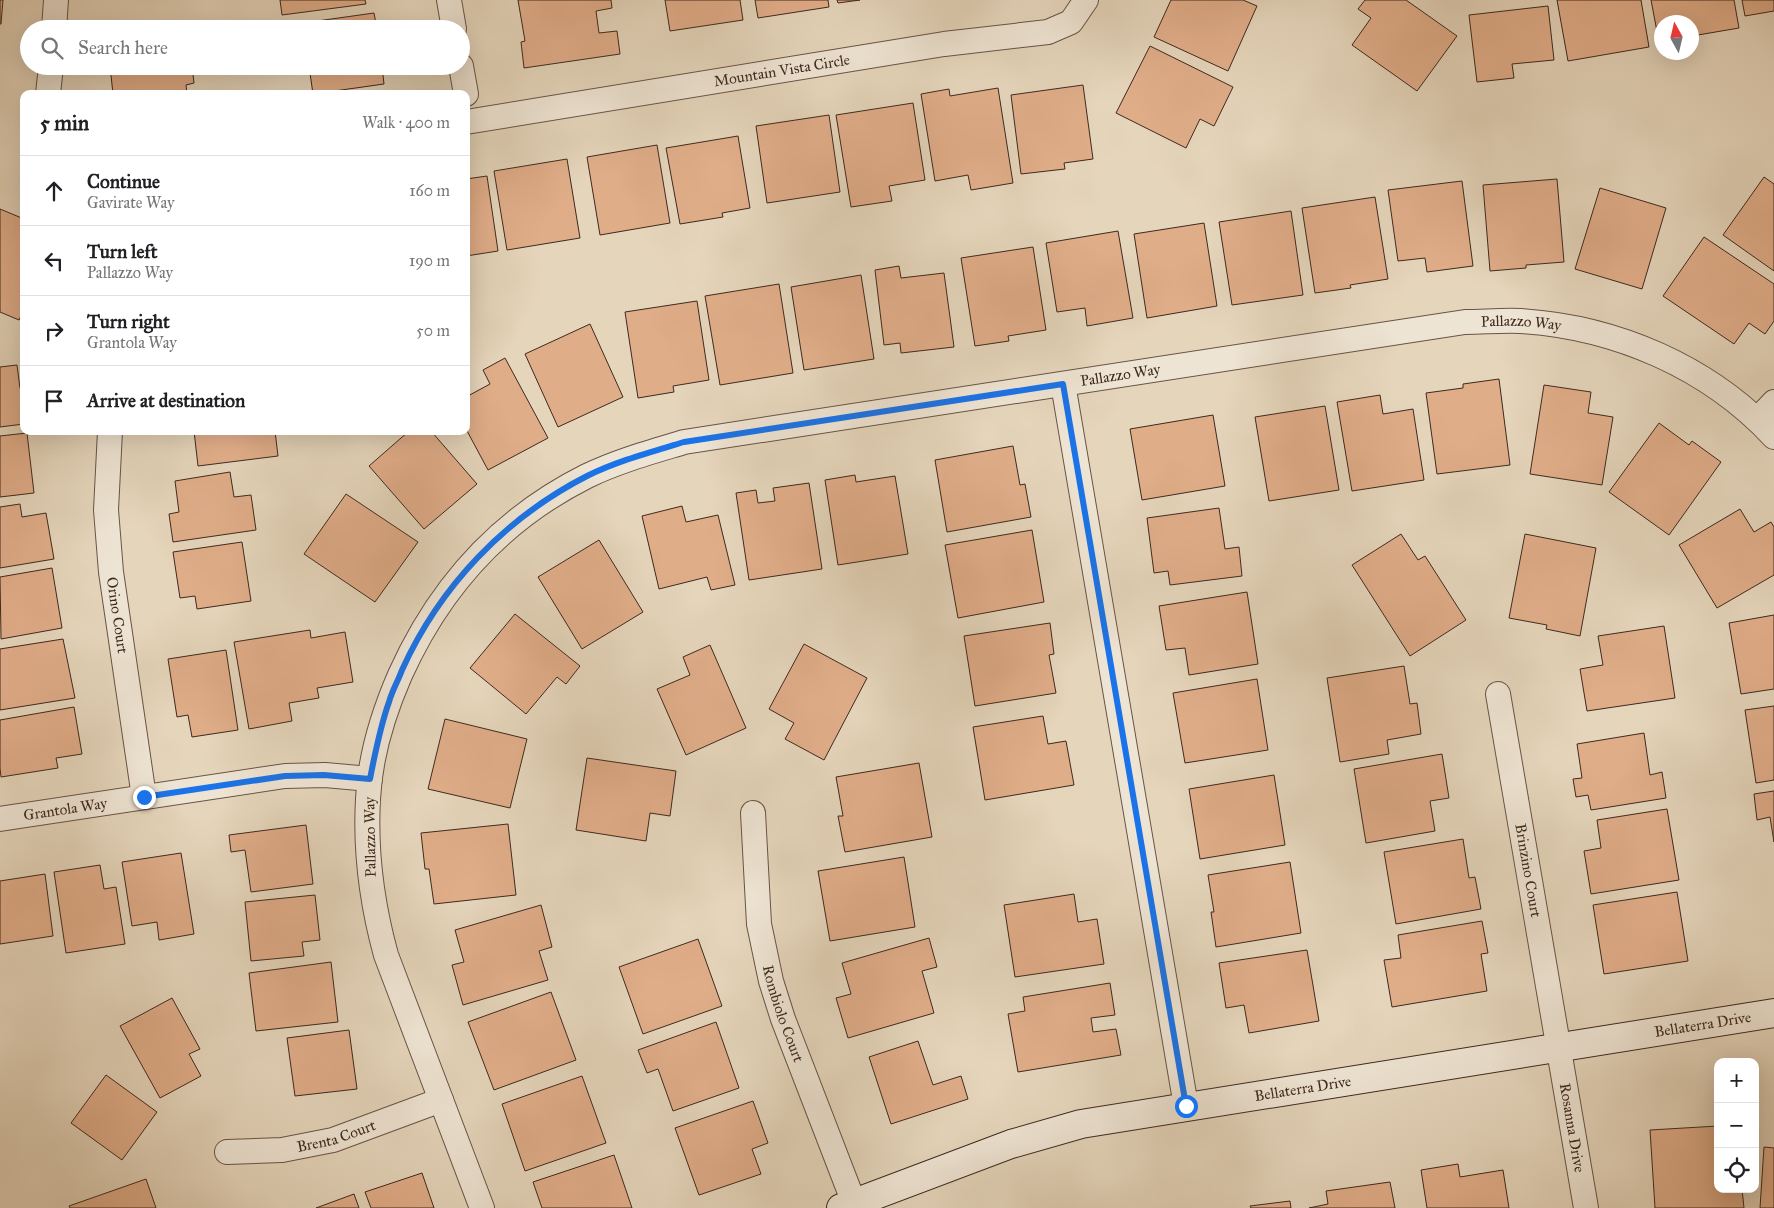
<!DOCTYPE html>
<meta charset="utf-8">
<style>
body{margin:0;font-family:"IM FELL Great Primer",serif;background:#f2f2f2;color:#202124}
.controls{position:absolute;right:15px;bottom:15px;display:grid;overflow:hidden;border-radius:10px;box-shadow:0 5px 20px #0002}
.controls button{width:45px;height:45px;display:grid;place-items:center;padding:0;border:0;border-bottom:1px solid #e0e0e0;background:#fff;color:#202124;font:25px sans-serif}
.compass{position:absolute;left:1654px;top:15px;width:45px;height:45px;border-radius:50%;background:#fff;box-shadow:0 5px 20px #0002;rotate:352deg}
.stop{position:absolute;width:15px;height:15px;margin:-11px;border:4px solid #1a73e8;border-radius:50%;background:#fff}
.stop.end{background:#1a73e8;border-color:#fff;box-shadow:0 1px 5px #0008}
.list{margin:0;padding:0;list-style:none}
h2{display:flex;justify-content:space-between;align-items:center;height:65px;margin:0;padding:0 20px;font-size:21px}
h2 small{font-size:16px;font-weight:400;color:#757577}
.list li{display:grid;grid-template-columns:32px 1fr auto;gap:15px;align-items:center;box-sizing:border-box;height:70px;padding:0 20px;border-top:1px solid #e0e0e0}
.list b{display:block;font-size:19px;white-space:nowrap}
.list p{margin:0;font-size:16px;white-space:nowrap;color:#757577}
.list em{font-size:16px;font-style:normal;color:#757577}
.icon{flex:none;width:28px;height:28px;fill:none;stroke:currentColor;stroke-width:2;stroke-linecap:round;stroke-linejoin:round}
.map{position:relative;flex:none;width:1774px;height:1208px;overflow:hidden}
.search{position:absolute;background:#fff;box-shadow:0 5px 20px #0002;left:20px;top:20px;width:450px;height:55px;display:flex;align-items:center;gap:12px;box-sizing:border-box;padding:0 18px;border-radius:28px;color:#757577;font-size:19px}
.panel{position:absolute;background:#fff;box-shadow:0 5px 20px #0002;left:20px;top:90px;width:450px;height:345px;border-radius:10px}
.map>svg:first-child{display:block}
.building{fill:#e0ad89;stroke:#3e291f}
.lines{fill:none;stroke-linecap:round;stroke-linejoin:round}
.street-casing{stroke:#685446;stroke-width:26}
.secondary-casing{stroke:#3e291f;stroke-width:30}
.street{stroke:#eee4d3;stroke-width:24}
.secondary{stroke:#eee4d3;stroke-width:28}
.route{stroke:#1a73e8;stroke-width:6}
.labels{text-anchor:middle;stroke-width:4;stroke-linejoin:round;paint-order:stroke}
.street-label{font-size:15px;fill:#3e291f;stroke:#eee4d3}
</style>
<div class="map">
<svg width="1774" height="1208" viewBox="0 0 1774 1208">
<rect width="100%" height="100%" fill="#e5d5bb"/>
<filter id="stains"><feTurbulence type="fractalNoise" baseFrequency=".004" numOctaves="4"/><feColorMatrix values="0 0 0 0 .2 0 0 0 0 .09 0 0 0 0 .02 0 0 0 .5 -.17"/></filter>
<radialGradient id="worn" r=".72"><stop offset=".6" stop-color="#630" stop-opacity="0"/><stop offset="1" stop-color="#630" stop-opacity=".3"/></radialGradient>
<g class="building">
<polygon points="0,0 3,0 1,24 0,24"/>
<polygon points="280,0 365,0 366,4 282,15"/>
<polygon points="518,0 611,0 612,8 596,11 599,33 617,31 620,54 524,68 521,42 525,41"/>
<polygon points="665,0 740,0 743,20 670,31"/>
<polygon points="755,0 828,0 829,7 758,18"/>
<polygon points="837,0 860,0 838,3"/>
<polygon points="1171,0 1243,0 1257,6 1228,71 1154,37"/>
<polygon points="1365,0 1406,0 1457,36 1417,91 1352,45 1371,18 1358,9"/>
<polygon points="1557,0 1641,0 1649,47 1568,61"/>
<polygon points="1651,0 1734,0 1739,28 1692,36 1692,22 1662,22 1662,42 1659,42"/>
<polygon points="1742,0 1774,0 1774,11 1745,16"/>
<polygon points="1548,6 1554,60 1512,64 1514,78 1477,82 1469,15"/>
<polygon points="374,13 377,29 304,29 303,23"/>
<polygon points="1150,46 1233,87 1214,126 1200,119 1186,148 1116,113"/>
<polygon points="110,66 192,66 194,83 186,85 187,94 113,94"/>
<polygon points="309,66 382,66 384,84 313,94"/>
<polygon points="1083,85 1093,159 1064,163 1065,169 1021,174 1011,95"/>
<polygon points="998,88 1013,183 971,190 968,175 935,181 921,94 949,89 950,96"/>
<polygon points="913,103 925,180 889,186 892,201 851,207 836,115"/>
<polygon points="829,115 840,192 767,203 756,126"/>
<polygon points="738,136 750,208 722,213 723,217 680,224 666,148"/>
<polygon points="657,145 670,223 600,235 587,157"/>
<polygon points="567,159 580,238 507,250 494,171"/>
<polygon points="487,176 498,251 466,256 466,179"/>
<polygon points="1764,177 1774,184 1774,271 1723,235"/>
<polygon points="1557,179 1564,262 1526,265 1526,268 1490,271 1483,185"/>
<polygon points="1462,181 1473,266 1427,272 1425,258 1398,261 1388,190"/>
<polygon points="1600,188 1666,208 1642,289 1575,269"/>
<polygon points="1375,197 1388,279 1350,285 1351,288 1315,293 1302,208"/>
<polygon points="0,209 24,219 24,309 19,320 0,312"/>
<polygon points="1291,211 1303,295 1232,305 1219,222"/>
<polygon points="1204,223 1217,306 1147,318 1134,234"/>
<polygon points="1118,231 1133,318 1087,326 1085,308 1057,312 1046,243"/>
<polygon points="1704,237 1774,284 1774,321 1765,334 1749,323 1734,344 1663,296"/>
<polygon points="1033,247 1046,330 1008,336 1009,341 975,346 961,258"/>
<polygon points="899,266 901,278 944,273 954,347 901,353 900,343 884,345 875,270"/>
<polygon points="861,275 874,359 804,370 791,287"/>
<polygon points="779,284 793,373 720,385 705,296"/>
<polygon points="697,301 709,380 673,386 674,392 638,398 625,312"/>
<polygon points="590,324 623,397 558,427 525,354"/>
<polygon points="505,358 548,438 488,470 466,429 466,397 490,384 483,370"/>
<polygon points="17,365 20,388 23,387 24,392 24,424 0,427 0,367"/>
<polygon points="1499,379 1510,465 1437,474 1426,393 1463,388 1463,384"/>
<polygon points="1544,385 1591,392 1588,413 1613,417 1602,485 1530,474"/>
<polygon points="1380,395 1383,414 1413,409 1424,480 1352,491 1337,402"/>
<polygon points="1325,406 1339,490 1269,501 1255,417"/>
<polygon points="1213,415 1225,486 1142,500 1130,429"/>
<polygon points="1659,423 1689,445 1692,441 1721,462 1669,535 1609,492"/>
<polygon points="194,431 275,431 278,456 198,466"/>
<polygon points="409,431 431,431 477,484 424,529 369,466"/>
<polygon points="27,433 34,493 0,497 0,436"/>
<polygon points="1013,446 1020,485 1025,484 1031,517 947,532 935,460"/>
<polygon points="230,472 234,497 251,495 256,530 173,542 169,514 179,512 175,481"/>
<polygon points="855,475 856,482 895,476 908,554 838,565 825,480"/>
<polygon points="809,483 822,569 749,580 736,493 756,490 758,503 775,501 773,488"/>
<polygon points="346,494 418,542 375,602 304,554"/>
<polygon points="20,504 22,517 46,513 54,559 0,568 0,507"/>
<polygon points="682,506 686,522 718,515 735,585 711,590 707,577 659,589 642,516"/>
<polygon points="1219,508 1225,549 1239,547 1242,576 1170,585 1168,571 1154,573 1147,518"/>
<polygon points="1740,509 1754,532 1771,522 1774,527 1774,575 1717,608 1679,545"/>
<polygon points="1032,530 1044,602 958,618 945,545"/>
<polygon points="1401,534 1418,560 1425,556 1466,620 1410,656 1352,565"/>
<polygon points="1525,534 1596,548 1580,636 1546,629 1547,625 1509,618"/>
<polygon points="599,540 643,612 582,649 538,577"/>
<polygon points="242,542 251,601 197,609 195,596 180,598 173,552"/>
<polygon points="52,568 62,628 1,639 0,577"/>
<polygon points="1247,592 1258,664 1189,675 1185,648 1166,650 1159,606"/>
<polygon points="515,614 580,666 566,684 557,677 526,714 470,668"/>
<polygon points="1774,615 1774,689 1741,694 1729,623"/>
<polygon points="1050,623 1054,654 1049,655 1056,693 975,706 964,636"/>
<polygon points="1664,626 1675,698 1587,711 1580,669 1603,665 1598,636"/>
<polygon points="310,630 311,638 345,632 353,682 317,688 319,698 289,703 292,721 249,729 234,642"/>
<polygon points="63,639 75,698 0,710 0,649"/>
<polygon points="804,644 867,678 824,760 785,739 794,723 769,709"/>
<polygon points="710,645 746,728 686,755 657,689 690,675 683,657"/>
<polygon points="226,650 238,730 192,737 188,715 177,717 168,659"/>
<polygon points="1404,666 1410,704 1417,703 1421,734 1387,740 1389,754 1340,762 1327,678"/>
<polygon points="1257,679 1268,750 1185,763 1173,693"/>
<polygon points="1774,706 1774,780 1756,783 1745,710"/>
<polygon points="74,707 82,754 56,758 58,768 1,777 0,768 0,720"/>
<polygon points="1043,716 1048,744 1066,741 1074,785 985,800 973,727"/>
<polygon points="445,719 527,739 510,808 428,789"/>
<polygon points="1644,733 1650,775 1662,772 1666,798 1591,810 1588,795 1576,797 1573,779 1582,778 1577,744"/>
<polygon points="1442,754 1449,798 1430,801 1435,831 1366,843 1354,769"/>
<polygon points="587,758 676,771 670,816 650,813 646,841 576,830"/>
<polygon points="919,763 932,837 845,852 838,816 843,816 836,777"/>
<polygon points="1274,775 1285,845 1200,859 1189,789"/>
<polygon points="1774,791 1774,842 1770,817 1757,820 1754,794"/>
<polygon points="1667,809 1679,880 1591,894 1584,851 1601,848 1597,820"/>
<polygon points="508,824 516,895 434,904 429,869 425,869 421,833"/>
<polygon points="306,825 313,884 251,892 245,850 231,852 229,835"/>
<polygon points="1463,839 1469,878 1475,877 1481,909 1396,924 1384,852"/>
<polygon points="181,853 194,934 159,940 157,922 132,926 122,862"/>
<polygon points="904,857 915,927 830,941 818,871"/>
<polygon points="1290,862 1301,933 1216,947 1211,912 1214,912 1208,875"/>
<polygon points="100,865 104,889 116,887 125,944 66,953 54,872"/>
<polygon points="45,874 53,936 0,944 0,881"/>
<polygon points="1677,892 1688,961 1604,974 1593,905"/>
<polygon points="1074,894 1078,922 1097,919 1104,964 1015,977 1004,905"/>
<polygon points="315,895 320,940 302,942 304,956 251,961 245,902"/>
<polygon points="541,905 552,947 539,951 548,980 463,1005 452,965 464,962 455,930"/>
<polygon points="1482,921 1488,953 1481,954 1487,991 1392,1007 1384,960 1401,958 1398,935"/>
<polygon points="929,938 937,967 922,971 934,1013 848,1038 836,998 851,994 842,963"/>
<polygon points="698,939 722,1006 643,1034 619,967"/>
<polygon points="1307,950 1319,1021 1249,1033 1244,1005 1226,1008 1219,963"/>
<polygon points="331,962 338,1022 256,1031 249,973"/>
<polygon points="1110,983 1115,1015 1091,1018 1093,1032 1116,1029 1121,1055 1018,1072 1008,1014 1025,1011 1023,997"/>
<polygon points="551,992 576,1060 494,1090 468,1022"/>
<polygon points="172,998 200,1049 189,1054 201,1076 160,1098 120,1026"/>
<polygon points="716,1022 739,1088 673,1111 658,1069 647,1073 638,1050"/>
<polygon points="349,1030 357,1089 295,1096 287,1038"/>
<polygon points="918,1041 933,1085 961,1076 968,1099 891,1124 869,1057"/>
<polygon points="106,1075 157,1112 122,1160 71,1123"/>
<polygon points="582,1076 606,1143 525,1171 502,1104"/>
<polygon points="753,1101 768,1143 752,1149 761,1174 699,1195 675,1128"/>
<polygon points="1718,1126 1718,1189 1742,1189 1744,1208 1655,1208 1650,1130"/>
<polygon points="1764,1147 1774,1148 1774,1208 1760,1208"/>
<polygon points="614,1155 632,1208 542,1208 533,1182"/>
<polygon points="1458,1164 1460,1177 1503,1170 1509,1208 1427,1208 1421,1170"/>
<polygon points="422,1173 434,1208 371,1208 365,1192"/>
<polygon points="146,1179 156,1208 70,1208 69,1206"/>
<polygon points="1390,1182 1395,1208 1309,1208 1328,1204 1326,1191"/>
<polygon points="354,1194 359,1208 316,1208"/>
<polygon points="1290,1201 1291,1208 1251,1208 1250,1206"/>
</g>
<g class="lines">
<defs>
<g id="street">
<polyline points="449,0 454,29"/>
<polyline points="54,29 56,0"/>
<polyline points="461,66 466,94"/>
<polyline points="48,94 51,66"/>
<path id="s1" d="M466,122l478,-78 104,-12 23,-10 15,-22"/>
<polyline points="1063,384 1186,1106"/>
<polyline points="1758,419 1774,402"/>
<path id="s2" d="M110,431l-4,79 5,62 33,225"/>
<path id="s3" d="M1498,694l88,514"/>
<path id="s4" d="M753,813l6,111 12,57 12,38 71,184"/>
<path id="s5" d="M0,819l285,-43 40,-1 45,4"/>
<path id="s6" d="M227,1152l55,-2 51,-10 108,-40"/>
<path id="s7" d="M482,1208l-96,-253c-14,-51 -21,-103 -18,-156 2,-43 15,-85 32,-124 39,-87 101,-156 187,-199 31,-15 64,-24 97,-34l781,-120c18,0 38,-2 56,-1 95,6 188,46 253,116"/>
</g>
<g id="secondary">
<path id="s8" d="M841,1208l170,-64 70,-20 693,-111"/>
</g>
</defs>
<use href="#street" class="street-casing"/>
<use href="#secondary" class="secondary-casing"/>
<use href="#street" class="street"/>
<use href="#secondary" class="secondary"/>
</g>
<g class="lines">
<path class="route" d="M144,797l141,-21 39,-1 46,4c5,-26 10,-52 19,-77 3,-11 9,-21 13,-32 38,-84 103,-152 185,-194 30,-15 64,-24 97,-34l379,-58 123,722"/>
</g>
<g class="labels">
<g class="street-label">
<text dy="5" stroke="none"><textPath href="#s1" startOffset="320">Mountain Vista Circle</textPath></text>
<text dy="5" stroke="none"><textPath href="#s7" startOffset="1785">Pallazzo Way</textPath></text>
<text dy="5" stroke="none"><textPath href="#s7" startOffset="1380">Pallazzo Way</textPath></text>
<text dy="5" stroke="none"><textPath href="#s2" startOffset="185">Orino Court</textPath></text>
<text dy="5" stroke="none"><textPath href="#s5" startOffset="66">Grantola Way</textPath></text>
<text transform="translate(370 837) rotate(-91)" y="5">Pallazzo Way</text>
<text dy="5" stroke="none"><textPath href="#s3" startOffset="179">Brinzino Court</textPath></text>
<text dy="5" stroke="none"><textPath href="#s4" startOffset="204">Rombiolo Court</textPath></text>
<text dy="5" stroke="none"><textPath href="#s8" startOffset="884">Bellaterra Drive</textPath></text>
<text dy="5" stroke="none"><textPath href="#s8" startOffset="479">Bellaterra Drive</textPath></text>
<text dy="5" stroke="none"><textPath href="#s3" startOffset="440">Rosanna Drive</textPath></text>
<text dy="5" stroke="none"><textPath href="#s6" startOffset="111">Brenta Court</textPath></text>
</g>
</g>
<rect width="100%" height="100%" filter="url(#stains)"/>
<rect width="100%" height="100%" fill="url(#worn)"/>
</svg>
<div class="controls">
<button>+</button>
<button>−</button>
<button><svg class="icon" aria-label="locate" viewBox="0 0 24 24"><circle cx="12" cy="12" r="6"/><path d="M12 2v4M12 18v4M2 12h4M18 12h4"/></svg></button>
</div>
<svg class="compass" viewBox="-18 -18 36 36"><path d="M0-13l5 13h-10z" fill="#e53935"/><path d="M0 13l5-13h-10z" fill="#757577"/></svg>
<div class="stop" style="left:1186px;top:1106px"></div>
<div class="stop end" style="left:144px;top:797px"></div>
<div class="search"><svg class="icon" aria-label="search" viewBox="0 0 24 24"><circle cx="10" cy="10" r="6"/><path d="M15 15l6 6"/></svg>Search here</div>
<section class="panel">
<h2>5 min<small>Walk · 400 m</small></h2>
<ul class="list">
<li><svg class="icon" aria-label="ahead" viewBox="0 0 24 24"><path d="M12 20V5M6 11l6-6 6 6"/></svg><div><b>Continue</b><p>Gavirate Way</p></div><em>160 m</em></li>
<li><svg class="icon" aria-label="left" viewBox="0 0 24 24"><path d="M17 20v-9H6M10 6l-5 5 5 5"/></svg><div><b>Turn left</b><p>Pallazzo Way</p></div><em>190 m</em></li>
<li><svg class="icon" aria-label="right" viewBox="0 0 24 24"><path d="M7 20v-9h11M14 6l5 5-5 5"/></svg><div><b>Turn right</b><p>Grantola Way</p></div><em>50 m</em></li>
<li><svg class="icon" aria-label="arrive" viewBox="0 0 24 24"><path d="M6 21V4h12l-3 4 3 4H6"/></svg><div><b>Arrive at destination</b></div></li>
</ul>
</section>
</div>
